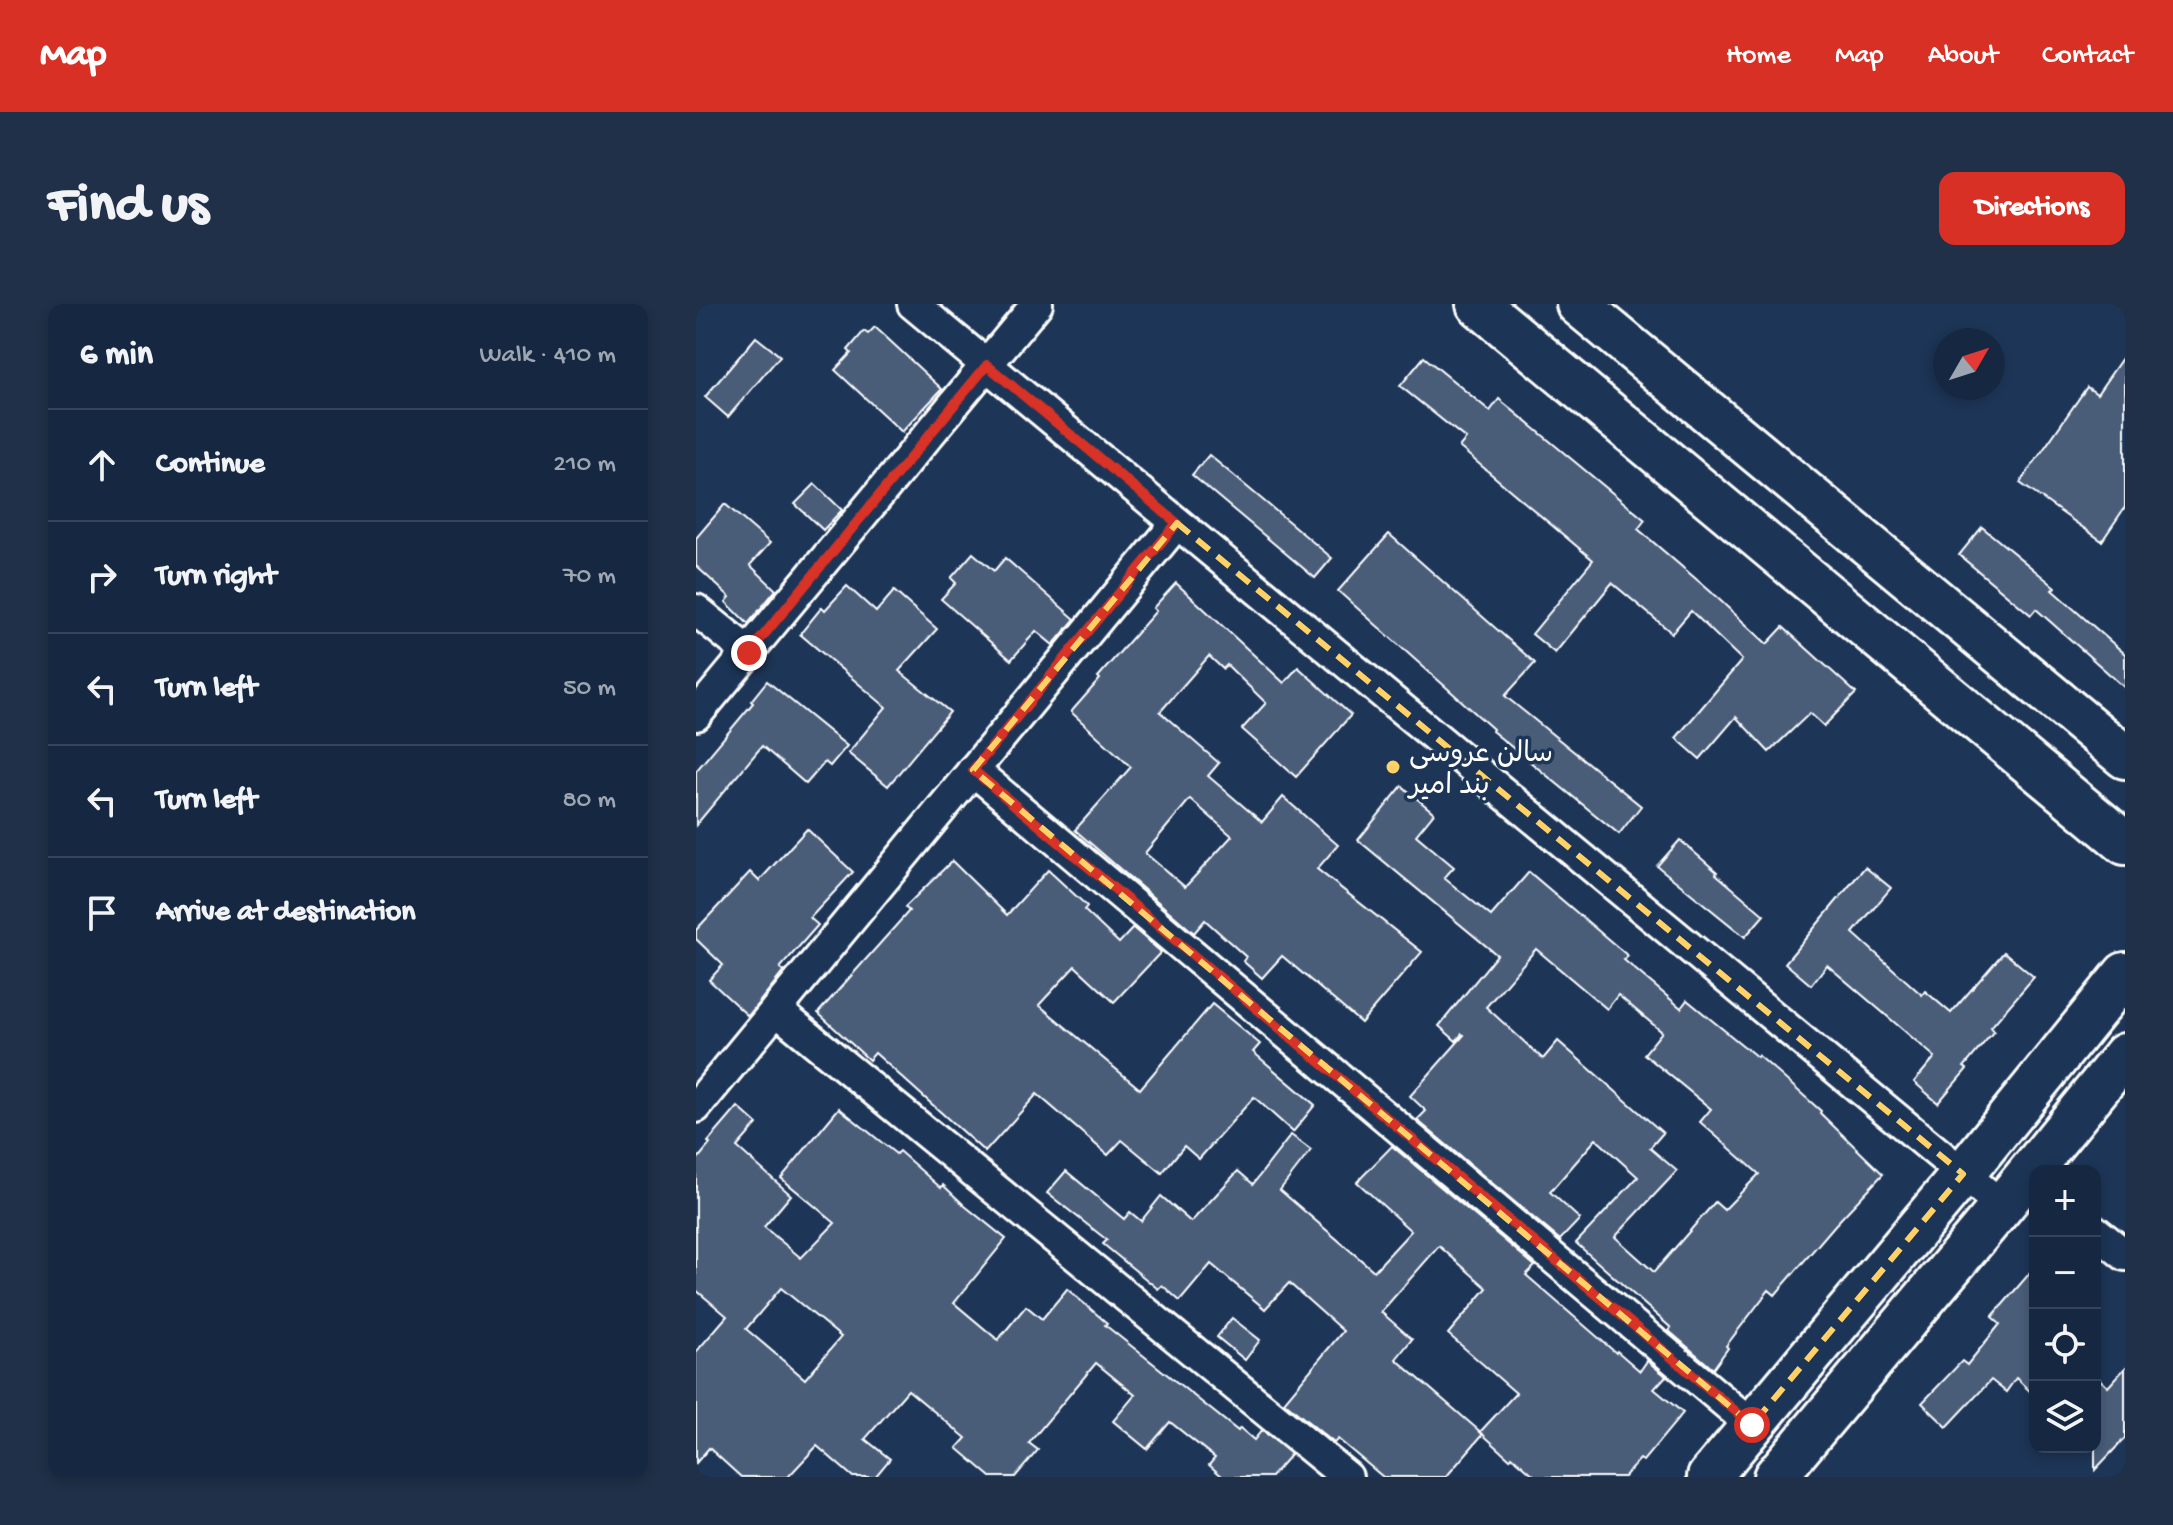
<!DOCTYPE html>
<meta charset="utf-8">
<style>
body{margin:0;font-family:"Gochi Hand","Playpen Sans Arabic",sans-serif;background:#1f3048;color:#f1f3f6}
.controls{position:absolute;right:24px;bottom:24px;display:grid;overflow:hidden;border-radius:16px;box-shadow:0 4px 12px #0003}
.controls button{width:72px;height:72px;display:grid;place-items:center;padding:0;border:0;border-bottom:2px solid #35445a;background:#162841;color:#f1f3f6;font:40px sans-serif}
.compass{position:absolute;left:1237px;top:24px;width:72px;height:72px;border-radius:50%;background:#162841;box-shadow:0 4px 12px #0003;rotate:51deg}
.stop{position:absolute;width:24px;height:24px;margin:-18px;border:6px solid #d93025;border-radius:50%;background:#fff}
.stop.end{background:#d93025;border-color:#fff;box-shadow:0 2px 8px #0008}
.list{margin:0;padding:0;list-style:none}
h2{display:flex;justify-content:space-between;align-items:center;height:104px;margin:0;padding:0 32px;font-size:34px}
h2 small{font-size:26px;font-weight:400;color:#9ea6b1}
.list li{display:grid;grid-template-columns:52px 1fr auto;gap:24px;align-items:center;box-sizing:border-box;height:112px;padding:0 32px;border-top:2px solid #35445a}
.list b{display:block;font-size:30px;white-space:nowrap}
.list em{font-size:26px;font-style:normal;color:#9ea6b1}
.icon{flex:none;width:44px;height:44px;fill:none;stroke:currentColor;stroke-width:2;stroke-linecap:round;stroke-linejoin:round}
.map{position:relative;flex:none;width:1429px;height:1173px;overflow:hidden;border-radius:16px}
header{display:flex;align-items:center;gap:48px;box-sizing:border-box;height:112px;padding:0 40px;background:#d93025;color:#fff}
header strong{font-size:38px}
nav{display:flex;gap:44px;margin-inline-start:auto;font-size:28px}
.intro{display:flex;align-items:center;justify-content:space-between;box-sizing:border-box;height:192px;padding:0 48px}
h1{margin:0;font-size:56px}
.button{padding:20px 36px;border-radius:16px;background:#d93025;color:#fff;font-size:28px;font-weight:700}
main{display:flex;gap:48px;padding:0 48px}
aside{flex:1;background:#162841;border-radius:16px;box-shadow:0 4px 12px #0003}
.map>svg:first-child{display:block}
.building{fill:#4a5d79;stroke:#fff;stroke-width:2;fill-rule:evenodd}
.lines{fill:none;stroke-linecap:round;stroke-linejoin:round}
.street-casing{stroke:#fff;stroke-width:36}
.secondary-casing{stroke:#fff;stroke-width:48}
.street{stroke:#1d3557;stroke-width:30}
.secondary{stroke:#1d3557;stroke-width:42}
.route{stroke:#d93025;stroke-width:10}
.marked{fill:none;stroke:#ffd166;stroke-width:6;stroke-dasharray:16 10;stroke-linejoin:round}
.poi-dot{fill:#ffd166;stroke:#1d3557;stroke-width:3}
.labels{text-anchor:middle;stroke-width:7;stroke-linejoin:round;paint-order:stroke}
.poi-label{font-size:28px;fill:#fff;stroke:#1d3557;text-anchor:start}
</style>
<header>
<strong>Map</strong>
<nav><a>Home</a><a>Map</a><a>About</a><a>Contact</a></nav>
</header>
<div class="intro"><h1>Find us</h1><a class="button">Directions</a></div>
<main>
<aside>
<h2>6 min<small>Walk · 410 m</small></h2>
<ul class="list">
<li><svg class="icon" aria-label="ahead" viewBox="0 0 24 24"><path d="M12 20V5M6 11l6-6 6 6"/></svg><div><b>Continue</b></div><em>210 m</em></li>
<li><svg class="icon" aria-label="right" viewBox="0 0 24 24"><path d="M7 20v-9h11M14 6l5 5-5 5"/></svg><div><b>Turn right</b></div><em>70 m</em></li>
<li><svg class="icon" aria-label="left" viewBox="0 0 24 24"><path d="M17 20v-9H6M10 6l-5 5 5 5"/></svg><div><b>Turn left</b></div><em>50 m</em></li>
<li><svg class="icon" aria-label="left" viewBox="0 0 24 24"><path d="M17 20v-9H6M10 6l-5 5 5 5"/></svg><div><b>Turn left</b></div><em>80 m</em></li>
<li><svg class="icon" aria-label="arrive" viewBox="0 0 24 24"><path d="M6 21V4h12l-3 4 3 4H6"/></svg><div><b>Arrive at destination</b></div></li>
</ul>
</aside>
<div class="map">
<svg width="1429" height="1173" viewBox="0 0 1429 1173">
<rect width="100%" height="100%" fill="#1d3557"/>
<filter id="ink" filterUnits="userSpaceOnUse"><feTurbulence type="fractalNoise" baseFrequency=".0125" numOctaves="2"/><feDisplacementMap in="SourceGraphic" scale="16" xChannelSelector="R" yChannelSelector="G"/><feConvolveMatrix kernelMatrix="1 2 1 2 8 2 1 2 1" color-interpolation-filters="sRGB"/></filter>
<g filter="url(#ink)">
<g class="building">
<polygon points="179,23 246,85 206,128 139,66 155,49 152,46 168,27 172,30"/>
<polygon points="60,33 84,52 32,113 9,93"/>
<polygon points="1429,50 1429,203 1406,237 1324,179 1391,83 1401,90"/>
<polygon points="728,53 794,107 803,95 949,216 942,225 1014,287 1071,340 1087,323 1160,389 1128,422 1114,409 1073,448 1040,413 1004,455 980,434 1046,356 995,307 976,329 916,279 859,349 836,330 897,256 763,143 770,135 704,82"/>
<polygon points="513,151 636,254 619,274 496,171"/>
<polygon points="119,180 146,206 127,226 99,200"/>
<polygon points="29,200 74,239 54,261 80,286 52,320 30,298 34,293 0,262 0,234"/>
<polygon points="1286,223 1359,283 1356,286 1429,350 1429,384 1340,305 1335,311 1263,251"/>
<polygon points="693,230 839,359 809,392 945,502 923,530 796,427 797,425 642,287"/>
<polygon points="277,249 298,267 309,254 379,315 357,341 340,327 315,356 245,295 260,279 255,274"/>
<path d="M480,279l108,100 14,-16 53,48 -55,62 -54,-48 24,-26 -39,-38 -4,4 -14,-13 -49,56 59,51 -11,13 54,46 21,-25 55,48 -21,24 105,83 -61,71 -79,-67 -20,22 -19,-17 3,-4 -41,-37 -11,13 -119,-103 56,-63 -60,-55 29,-33 -2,-2 58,-66 -3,-3zM494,495l42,37 -47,51 -40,-34z"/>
<polygon points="151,282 180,308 198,287 241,325 203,367 254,408 192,482 152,449 190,403 104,330 126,303 129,306"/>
<polygon points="71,377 151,442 134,462 129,458 110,480 66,442 0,521 0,467 57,399 55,397"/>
<path d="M706,482l32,27 -18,22 38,32 -10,11 47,38 38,-44 99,84 -4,4 57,48 6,-8 70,57 1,-2 63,56 -1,2 63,61 -48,51 -60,70 -6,-5 -43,56 2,2 -15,21 -44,-38 2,-3 -95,-85 62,-66 -42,-38 -46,53 30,27 -20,21 -143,-120 9,-9 -16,-15 54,-61 -2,-1 -6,7 -17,-15 58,-71 -139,-115zM840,645l71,60 11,-14 44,37 -18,22 67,55 -11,13 59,52 -35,36 -9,-8 -61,70 -39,-35 62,-66 -27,-23 13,-15 -105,-92 -15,18 -57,-52z"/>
<polygon points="111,525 157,568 114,614 122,621 84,664 88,667 52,712 13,676 27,661 0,635 0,626 54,568 63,577"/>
<polygon points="984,536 1021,568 1020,570 1068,611 1049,633 961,562"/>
<polygon points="256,557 311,611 352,566 391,602 388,606 423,639 437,624 465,648 418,698 379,662 343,701 444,785 516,700 564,740 557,748 619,801 597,828 558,793 503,855 488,842 466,869 426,836 412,851 341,790 289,848 179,749 173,756 122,709 213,607 209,603"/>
<polygon points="1169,563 1195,584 1157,629 1226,691 1229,687 1255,709 1308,648 1338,673 1295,723 1298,727 1268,763 1271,765 1242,799 1218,778 1239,753 1131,661 1115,681 1089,659"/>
<path d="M42,803l19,17 -20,23 54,48 -27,32 37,31 34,-35 -54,-45 58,-70 57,46 3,-3 42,37 2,-3 22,21 41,33 -52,64 44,37 28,-34 16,13 25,-30 40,34 -2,2 133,106 2,-3 14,12 8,-10 29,24 -20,23h-48l-14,-12 6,-7 -45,-36 -23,27 -34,-28 22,-26 -39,-32 -67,80 9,7 -23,27h-24l-34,-29 9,-10 -58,-48 -43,49 25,20 -15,18h-22l-36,-31 -29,31h-47l-32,-29 -13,15v-111l31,-36 -31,-26v-129l14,-17 -2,-2zM85,984l60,49 -36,42 -59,-50z"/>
<polygon points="595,831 615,846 584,886 678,967 715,927 661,878 696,842 839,962 830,971 920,1049 921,1047 944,1067 951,1057 970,1072 958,1085 987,1109 947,1157 944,1155 928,1173 840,1173 816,1152 814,1155 784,1128 820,1089 752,1030 791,984 743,942 685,1008 716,1035 700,1055 787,1130 750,1173 687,1173 642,1135 638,1139 588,1098 647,1027 593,979 569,1005 515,960 484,997 466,981 462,985 407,940 411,936 351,889 370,867 428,915 434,908 445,917 465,892 495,918 542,867 557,880"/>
<polygon points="1339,963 1339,1092 1320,1074 1310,1088 1295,1076 1251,1123 1226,1099 1266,1057 1271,1061 1304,1020 1296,1013"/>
<polygon points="536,1014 564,1036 549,1056 521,1033"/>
<polygon points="1429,1064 1429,1134 1399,1166 1399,1071 1412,1083"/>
</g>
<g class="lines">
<defs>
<g id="street">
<polyline points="217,0 1306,902"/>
<polyline points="0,306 53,349"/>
<polyline points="0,411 341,0"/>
<polyline points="277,466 1056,1121"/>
<polyline points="80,706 651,1173"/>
<polyline points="0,803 481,219"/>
<polyline points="1399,927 1429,951"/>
</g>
<g id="secondary">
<polyline points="782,0 1429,539"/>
<polyline points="882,0 1429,453"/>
<polyline points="1013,1173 1267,870 1429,670"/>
<polyline points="1079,1173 1306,902 1429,751"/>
</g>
</defs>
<use href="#street" class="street-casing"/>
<use href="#secondary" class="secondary-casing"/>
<use href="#street" class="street"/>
<use href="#secondary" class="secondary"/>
</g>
</g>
<g class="lines" filter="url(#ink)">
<polyline class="route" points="53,349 291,61 481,219 277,466 1056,1121"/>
</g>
<path class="marked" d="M481,219l786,651 -211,251 -779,-655z"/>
<circle class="poi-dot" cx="697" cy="463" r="8"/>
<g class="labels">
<g class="poi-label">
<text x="713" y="457">سالن عروسی<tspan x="713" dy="32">بند امیر</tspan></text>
</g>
</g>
</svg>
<div class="controls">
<button>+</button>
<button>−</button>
<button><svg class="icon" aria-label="locate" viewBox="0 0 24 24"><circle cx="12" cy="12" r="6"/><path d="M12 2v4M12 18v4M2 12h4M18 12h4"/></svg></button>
<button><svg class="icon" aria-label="layers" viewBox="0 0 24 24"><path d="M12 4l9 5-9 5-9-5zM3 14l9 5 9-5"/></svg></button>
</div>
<svg class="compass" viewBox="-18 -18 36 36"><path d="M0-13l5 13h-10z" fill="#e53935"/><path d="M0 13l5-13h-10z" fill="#9ea6b1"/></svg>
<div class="stop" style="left:1056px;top:1121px"></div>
<div class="stop end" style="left:53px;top:349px"></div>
</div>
</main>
